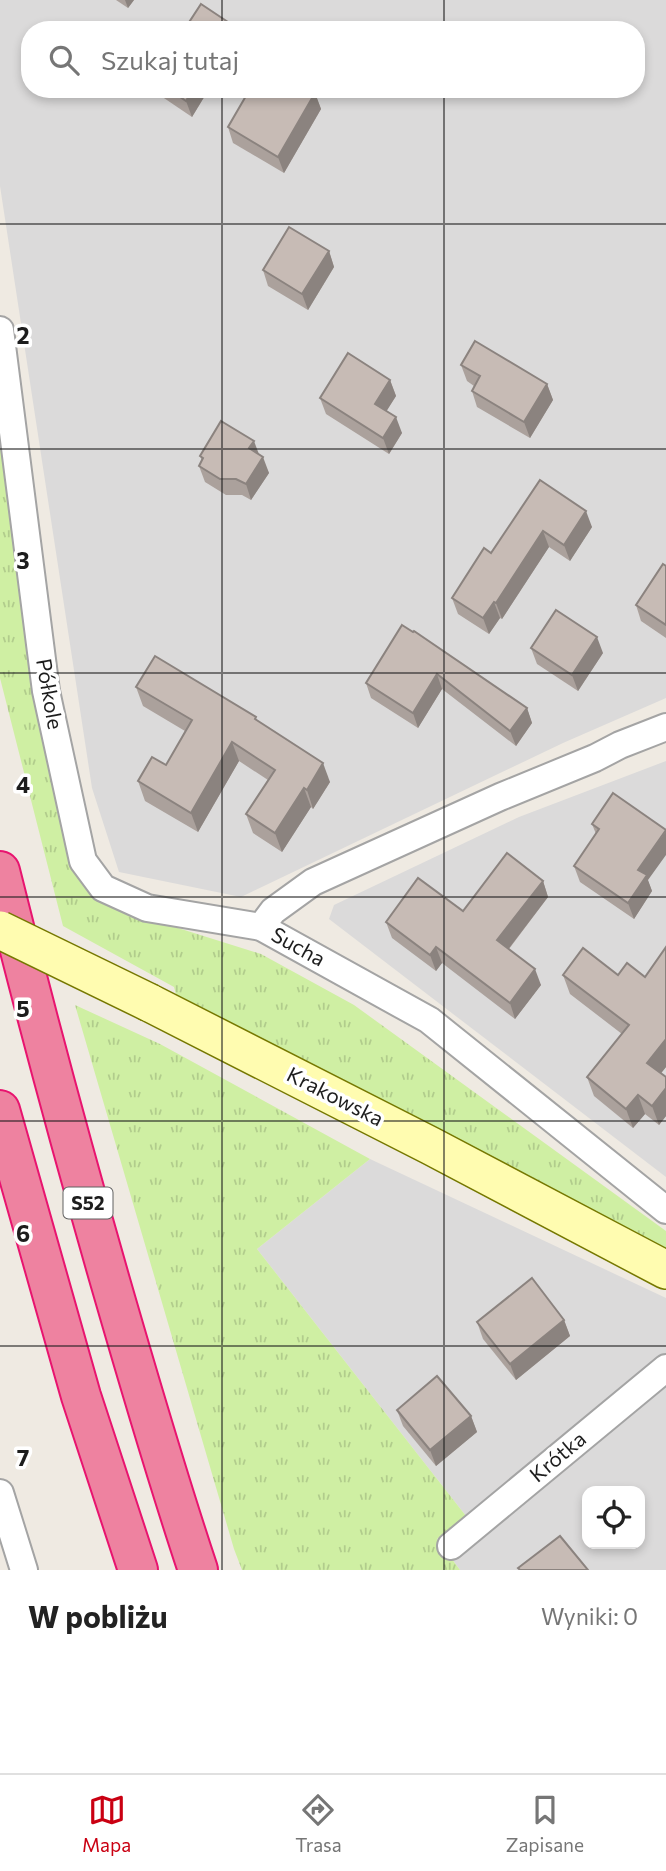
<!DOCTYPE html>
<html lang="pl">
<meta charset="utf-8">
<style>
body{margin:0;font-family:Commissioner,sans-serif;background:#f6f6f6;color:#222}
.controls{position:absolute;right:21px;bottom:21px;display:grid;overflow:hidden;border-radius:14px;box-shadow:0 4px 10px #0003}
.controls button{width:63px;height:63px;display:grid;place-items:center;padding:0;border:0;border-bottom:2px solid #e0e0e0;background:#fff;color:#222;font:35px sans-serif}
.list{margin:0;padding:0;list-style:none}
h2{display:flex;justify-content:space-between;align-items:center;height:91px;margin:0;padding:0 28px;font-size:30px}
h2 small{font-size:23px;font-weight:400;color:#767676}
.icon{flex:none;width:38px;height:38px;fill:none;stroke:currentColor;stroke-width:2;stroke-linecap:round;stroke-linejoin:round}
.map{position:relative;flex:none;width:666px;height:1570px;overflow:hidden}
.search{position:absolute;background:#fff;box-shadow:0 4px 10px #0003;left:21px;right:21px;top:21px;height:77px;display:flex;align-items:center;gap:18px;box-sizing:border-box;padding:0 24px;border-radius:28px;color:#767676;font-size:26px}
.sheet{height:203px;background:#fff}
nav{display:flex;justify-content:space-around;align-items:center;box-sizing:border-box;height:98px;border-top:2px solid #e0e0e0;background:#fff;font-size:19px;color:#767676}
nav a{display:grid;justify-items:center;gap:4px}
nav .on{color:#ca0012}
.map>svg:first-child{display:block}
.residential{fill:#dbdada;fill-rule:evenodd}
.grass{fill:url(#grass-tufts)}
.lines{fill:none;stroke-linecap:round;stroke-linejoin:round}
.street-casing{stroke:#a4a4a4;stroke-width:30}
.secondary-casing{stroke:#767800;stroke-width:40}
.highway-casing{stroke:#e8146f;stroke-width:42}
.street{stroke:#fff;stroke-width:26}
.secondary{stroke:#fffcb0;stroke-width:37}
.highway{stroke:#ee82a0;stroke-width:38}
.secondary-bridge-casing{stroke:#767800;stroke-width:40;stroke-linecap:butt}
.secondary-bridge{stroke:#fffcb0;stroke-width:37}
.wall{fill:#aba19c}
.shaded-wall{fill:#8b837f}
.building{fill:#c7bbb5;stroke:#8b837f;stroke-width:2}
.grid{fill:none;stroke:#1d1d1d;stroke-width:2;stroke-opacity:0.55}
.labels{text-anchor:middle;stroke-width:7;stroke-linejoin:round;paint-order:stroke}
.shield{fill:#fff;stroke:#616161;stroke-width:2}
.shield-label{font-size:19px;font-weight:bold;fill:#1d1d1d}
.street-label{font-size:21px;fill:#1d1d1d;stroke:#fff}
.grid-label{font-size:23px;text-anchor:middle;font-weight:bold;fill:#1d1d1d;stroke:#fff;stroke-width:7;stroke-linejoin:round;paint-order:stroke}
</style>
<div class="map">
<svg width="666" height="1570" viewBox="0 0 666 1570">
<defs>
<pattern id="grass-tufts" width="24" height="20" patternUnits="userSpaceOnUse" patternTransform="scale(1.75)"><rect width="24" height="20" fill="#cfefa3"/><path d="M3 7l-1-3M5 7V3M7 7l1-3M15 17l-1-3M17 17v-4M19 17l1-3" fill="none" stroke="#b1cc8c"/></pattern>
</defs>
<rect width="100%" height="100%" fill="#efeae2"/>
<g class="residential">
<path d="M0,0h666v698l-103,45 -322,154 -122,-25 -27,-84 -92,-602zM30,30h606v59h-606z"/>
<polygon points="666,761 666,1177 329,919 334,905 519,817"/>
<path d="M370,1159l296,139v272h-206l-23,-31 29,-23 -209,-267zM587,1491h53v53h-53z"/>
</g>
<g class="grass">
<polygon points="0,442 73,872 99,896 143,917 261,954 354,1005 666,1231 666,1251 178,1002 174,987 63,926 0,678"/>
<polygon points="75,1005 160,1044 370,1159 257,1249 466,1516 437,1539 460,1570 242,1570 234,1549"/>
</g>
<g class="lines">
<defs>
<g id="street">
<polyline points="0,330 46,691 83,861 103,888 147,908 261,927 429,1020 666,1210"/>
<polyline points="261,927 273,911 313,882 500,797 595,758 620,745 666,727"/>
<polyline points="0,1493 24,1570"/>
<polyline points="451,1546 666,1368"/>
</g>
<polyline id="secondary" points="150,1003 431,1146 666,1270"/>
<g id="highway">
<path d="M0,871c34,137 71,274 110,410 28,97 56,193 88,289"/>
<polyline points="0,1110 81,1396 138,1570"/>
</g>
</defs>
<use href="#street" class="street-casing"/>
<use href="#secondary" class="secondary-casing"/>
<use href="#highway" class="highway-casing"/>
<use href="#street" class="street"/>
<use href="#secondary" class="secondary"/>
<use href="#highway" class="highway"/>
<defs>
<polyline id="secondary-bridge" points="0,930 150,1003"/>
</defs>
<use href="#secondary-bridge" class="secondary-bridge-casing"/>
<use href="#secondary-bridge" class="secondary-bridge"/>
</g>
<g class="wall">
<polygon points="116,0 134,0 128,8"/>
<polygon points="156,89 209,89 192,117 158,94"/>
<polygon points="315,93 321,109 284,173 233,143 228,127"/>
<polygon points="329,251 334,267 308,310 268,286 263,270"/>
<polygon points="461,365 547,384 553,400 530,438 477,407 472,391 474,386 467,381"/>
<polygon points="390,380 396,396 386,411 402,433 389,454 326,414 320,398"/>
<polygon points="259,454 269,473 251,500 242,495 226,495 205,482 199,466 202,461 200,456"/>
<polygon points="540,480 592,527 570,561 549,547 502,619 500,618 489,634 458,614 452,598 491,553"/>
<polygon points="666,566 666,638 641,621 636,605"/>
<polygon points="402,625 527,708 532,723 516,746 442,689 418,728 371,698 366,683"/>
<polygon points="531,648 603,653 578,691 537,664"/>
<polygon points="136,687 257,721 330,782 313,809 311,807 282,852 253,833 246,814 268,780 239,761 198,832 145,801 138,781 166,765 185,731 143,706"/>
<polygon points="613,793 652,891 634,919 580,882 574,866 596,834 592,824"/>
<polygon points="543,881 548,897 509,949 541,985 515,1019 442,963 436,971 392,938 386,922 463,911"/>
<polygon points="666,947 666,1067 661,1073 666,1088 666,1116 659,1125 645,1114 633,1128 594,1096 587,1077 622,1034 570,994 563,975 618,975 645,977"/>
<polygon points="564,1320 570,1336 516,1380 483,1339 477,1322"/>
<polygon points="397,1410 471,1416 477,1432 436,1466 403,1426"/>
</g>
<g class="shaded-wall">
<polygon points="125,0 134,0 128,8"/>
<polygon points="193,89 209,89 192,117 186,101"/>
<polygon points="315,93 321,109 284,173 278,157"/>
<polygon points="329,251 334,267 308,310 302,294"/>
<polygon points="390,380 396,396 381,420 375,404"/>
<polygon points="547,384 553,400 530,438 524,422"/>
<polygon points="396,417 402,433 389,454 383,438"/>
<polygon points="254,441 260,457 249,448"/>
<polygon points="263,457 269,473 251,500 246,484"/>
<polygon points="586,511 592,527 570,561 564,545"/>
<polygon points="543,531 549,547 502,619 496,603"/>
<polygon points="494,602 500,618 489,634 483,618"/>
<polygon points="597,637 603,653 578,691 572,675"/>
<polygon points="437,674 442,689 418,728 413,713"/>
<polygon points="527,708 532,723 516,746 510,731"/>
<polygon points="232,742 239,761 198,832 191,813"/>
<polygon points="323,763 330,782 313,809 307,790"/>
<polygon points="304,788 311,807 282,852 275,833"/>
<polygon points="666,831 666,855 648,880 652,891 634,919 628,903 638,870"/>
<polygon points="543,881 548,897 503,956 497,940"/>
<polygon points="436,947 442,963 436,971 430,955"/>
<polygon points="535,969 541,985 515,1019 510,1003"/>
<polygon points="666,1039 666,1067 654,1082 647,1063"/>
<polygon points="666,1088 666,1116 659,1125 652,1106"/>
<polygon points="638,1095 645,1114 633,1128 626,1109"/>
<polygon points="564,1320 570,1336 516,1380 510,1364"/>
<polygon points="471,1416 477,1432 436,1466 430,1450"/>
</g>
<g class="building">
<polygon points="201,4 234,26 232,30 184,30"/>
<polygon points="169,89 193,89 186,101"/>
<polygon points="250,89 309,89 315,93 278,157 228,127"/>
<polygon points="289,227 329,251 302,294 263,270"/>
<polygon points="475,341 547,384 524,422 472,391 480,376 461,365"/>
<polygon points="348,353 390,380 375,404 396,417 383,438 320,398"/>
<polygon points="221,421 254,441 249,448 263,457 246,484 236,479 220,479 199,466 203,458 200,456"/>
<polygon points="540,480 586,511 564,545 543,531 496,603 494,602 483,618 452,598 484,548 491,553"/>
<polygon points="663,564 666,566 666,625 636,605"/>
<polygon points="556,610 597,637 572,675 531,648"/>
<polygon points="402,625 413,632 414,631 527,708 510,731 437,674 413,713 366,683"/>
<polygon points="155,656 256,717 255,719 323,763 307,790 304,788 275,833 246,814 275,770 232,742 191,813 138,781 152,757 166,765 192,720 136,687"/>
<polygon points="613,793 666,830 638,870 647,875 628,903 574,866 599,829 592,824"/>
<polygon points="507,853 543,881 497,940 535,969 510,1003 436,947 430,955 386,922 418,878 463,911"/>
<polygon points="666,947 666,1039 647,1063 666,1077 666,1088 652,1106 638,1095 626,1109 587,1077 629,1025 563,975 583,948 618,975 627,963 645,977"/>
<polygon points="532,1278 564,1320 510,1364 477,1322"/>
<polygon points="437,1376 471,1416 430,1450 397,1410"/>
<polygon points="560,1536 588,1570 520,1570 518,1568"/>
</g>
<path class="grid" d="M222,0v30M444,0v30M222,89v1481M444,89v1481M0,224h666M0,449h666M0,673h666M0,897h666M0,1121h666M0,1346h666"/>
<g class="labels">
<rect class="shield" x="63.5" y="1187.5" width="49" height="31" rx="5"/>
<g class="shield-label">
<text x="88" y="1210">S52</text>
</g>
<g class="street-label">
<text transform="translate(49 694) rotate(80)" y="7">Półkole</text>
<text transform="translate(298 947) rotate(29)" y="7">Sucha</text>
<text transform="translate(335 1097) rotate(27)" y="7">Krakowska</text>
<text transform="translate(558 1457) rotate(-40)" y="7">Krótka</text>
</g>
</g>
<g class="grid-label">
<text x="23" y="344">2</text>
<text x="23" y="569">3</text>
<text x="23" y="793">4</text>
<text x="23" y="1017">5</text>
<text x="23" y="1242">6</text>
<text x="23" y="1466">7</text>
</g>
</svg>
<div class="controls">
<button><svg class="icon" aria-label="locate" viewBox="0 0 24 24"><circle cx="12" cy="12" r="6"/><path d="M12 2v4M12 18v4M2 12h4M18 12h4"/></svg></button>
</div>
<div class="search"><svg class="icon" aria-label="search" viewBox="0 0 24 24"><circle cx="10" cy="10" r="6"/><path d="M15 15l6 6"/></svg>Szukaj tutaj</div>
</div>
<section class="sheet">
<h2>W pobliżu<small>Wyniki: 0</small></h2>
<ul class="list">
</ul>
</section>
<nav>
<a class="on"><svg class="icon" aria-label="map" viewBox="0 0 24 24"><path d="M3 6l6-2 6 2 6-2v14l-6 2-6-2-6 2zM9 4v14M15 6v14"/></svg>Mapa</a>
<a><svg class="icon" aria-label="directions" viewBox="0 0 24 24"><path d="M12 3l9 9-9 9-9-9zM9 14v-3h6M13 9l2 2-2 2"/></svg>Trasa</a>
<a><svg class="icon" aria-label="saved" viewBox="0 0 24 24"><path d="M7 4h10v16l-5-4-5 4z"/></svg>Zapisane</a>
</nav>
